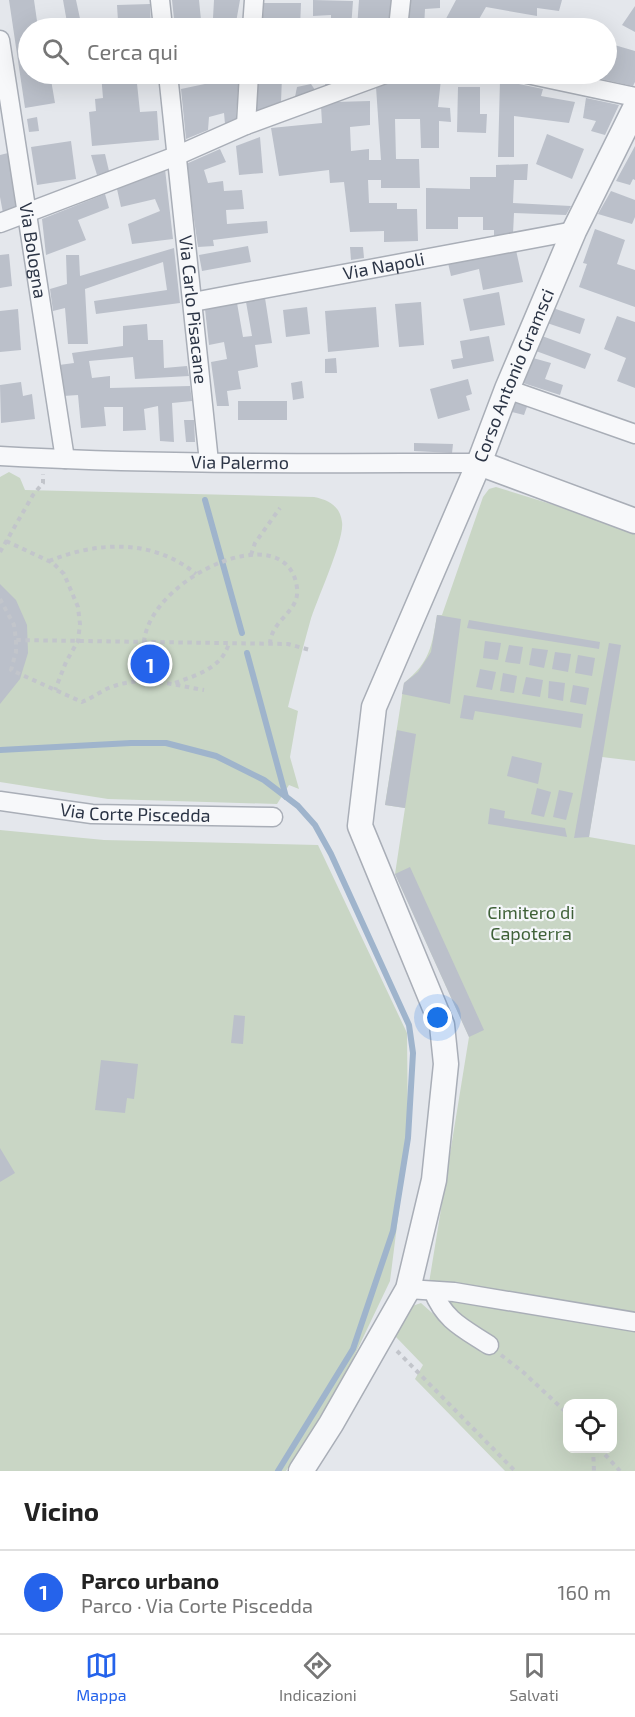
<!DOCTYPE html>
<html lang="it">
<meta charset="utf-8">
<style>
body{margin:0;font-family:"Exo 2",sans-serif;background:#f2f2f2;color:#222}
.controls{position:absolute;right:18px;bottom:18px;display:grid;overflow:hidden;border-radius:12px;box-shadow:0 6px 24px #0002}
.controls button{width:54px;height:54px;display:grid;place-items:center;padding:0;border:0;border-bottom:2px solid #e0e0e0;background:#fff;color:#222;font:30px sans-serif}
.you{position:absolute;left:438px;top:1018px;width:21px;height:21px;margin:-15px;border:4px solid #fff;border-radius:50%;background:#1a73e8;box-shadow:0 0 0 9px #1a73e833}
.badge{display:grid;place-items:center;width:39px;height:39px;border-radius:50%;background:#2563eb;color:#fff;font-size:20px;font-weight:700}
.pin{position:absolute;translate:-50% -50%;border:3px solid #fff;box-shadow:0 2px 6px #0006}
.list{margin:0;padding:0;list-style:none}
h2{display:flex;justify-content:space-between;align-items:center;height:78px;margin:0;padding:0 24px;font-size:26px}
h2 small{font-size:20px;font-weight:400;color:#767676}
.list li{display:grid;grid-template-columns:39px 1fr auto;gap:18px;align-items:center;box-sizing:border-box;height:84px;padding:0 24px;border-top:2px solid #e0e0e0}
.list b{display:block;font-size:22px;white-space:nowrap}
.list p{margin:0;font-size:20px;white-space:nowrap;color:#767676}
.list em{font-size:20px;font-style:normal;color:#767676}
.icon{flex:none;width:33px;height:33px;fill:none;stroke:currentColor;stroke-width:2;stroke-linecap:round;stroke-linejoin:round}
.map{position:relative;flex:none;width:635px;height:1471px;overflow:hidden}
.search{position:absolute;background:#fff;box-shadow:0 6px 24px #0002;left:18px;right:18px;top:18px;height:66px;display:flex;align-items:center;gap:15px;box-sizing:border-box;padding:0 21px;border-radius:33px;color:#767676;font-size:22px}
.sheet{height:162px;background:#fff}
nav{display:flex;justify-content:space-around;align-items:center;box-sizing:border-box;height:84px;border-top:2px solid #e0e0e0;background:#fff;font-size:16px;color:#767676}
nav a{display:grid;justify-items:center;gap:3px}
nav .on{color:#2563eb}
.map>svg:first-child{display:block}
.green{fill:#c9d6c5;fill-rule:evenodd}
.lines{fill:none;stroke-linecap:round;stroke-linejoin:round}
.stream{stroke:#9fb4cc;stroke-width:6}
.building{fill:#bbc0ca}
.minor-casing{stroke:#a9aeb7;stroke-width:21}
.tertiary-casing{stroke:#a9aeb7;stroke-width:27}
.path{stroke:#c2c5cb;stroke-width:4;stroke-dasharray:4.5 4.5;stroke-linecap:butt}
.minor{stroke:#f7f8fa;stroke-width:18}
.tertiary{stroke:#f7f8fa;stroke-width:24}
.labels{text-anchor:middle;stroke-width:4.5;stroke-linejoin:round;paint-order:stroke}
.street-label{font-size:18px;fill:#2b3445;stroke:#f4f6f9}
.park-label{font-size:18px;fill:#3f6138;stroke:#f4f6f9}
</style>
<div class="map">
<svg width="635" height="1471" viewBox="0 0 635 1471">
<rect width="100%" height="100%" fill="#e4e7ec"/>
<g class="green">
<path d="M9,472l11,6 5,12 289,7c15,3 26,9 28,25 3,17 -26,79 -32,100 -8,28 -15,57 -22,85l10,4 -8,46 9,32 -10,-4 -12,19 -169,-5 -108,-17v-305z"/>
<path d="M496,487l139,43v231l-33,-4 -13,80 46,8v471l-206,-33 40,-246 -74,-163 10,-66 -20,-3 19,-122c26,-21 28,-37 33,-68h5l41,-118 6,-8z"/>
<polygon points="0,830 104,840 318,845 407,1033 408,1138 390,1281 340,1386 286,1471 0,1471"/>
<path d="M451,1297l89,19 95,15v140h-130l-90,-92 8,-14 -28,-29 17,-30 9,-3 19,17 10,-9zM568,1404h44v44h-44z"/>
</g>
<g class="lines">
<g class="stream">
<polyline points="205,500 242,633"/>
<polyline points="247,653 286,797"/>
<polyline points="0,750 131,743 166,743 216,756 264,780 298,806 315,825 331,854 409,1025 413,1053 408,1138 393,1231 353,1349 278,1471"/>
</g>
</g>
<g class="building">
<polygon points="9,0 34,0 38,28 28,28 28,74 36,74 36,75 50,74 55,103 25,108"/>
<polygon points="63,0 76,0 82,28 68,28"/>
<polygon points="172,0 199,0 201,20 191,21 192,28 175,28"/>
<polygon points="214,0 240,0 235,28 202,28 205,18 213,18"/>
<polygon points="313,0 353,1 351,28 331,28 331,15 313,16"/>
<polygon points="359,0 393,0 391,28 357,28"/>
<polygon points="405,0 440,0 440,8 425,9 424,28 402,28"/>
<polygon points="456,0 562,0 559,11 537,8 537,16 486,7 474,28 441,28"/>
<polygon points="264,3 301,3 300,28 262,28"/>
<polygon points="150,4 151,28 132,28 131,21 118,21 117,5"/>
<polygon points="635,6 635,32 622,25"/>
<polygon points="611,44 635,51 635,82 633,86 601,79 603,74 606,74 606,60"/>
<polygon points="101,74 136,74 140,112 157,111 159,140 92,146 89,112 96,111 95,99 103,98"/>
<polygon points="220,74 239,74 236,119 225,124 224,113 209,117 208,130 186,139 181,89 219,81"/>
<polygon points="259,74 299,74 299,78 282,77 281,102 256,112"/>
<polygon points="326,74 347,74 347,78 325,86"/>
<polygon points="419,74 451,74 451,78 441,79 438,107 450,108 451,122 439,121 439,148 421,148 420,119 395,119 396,159 419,159 420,188 381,188 381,180 368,180 369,203 397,203 397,209 417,209 418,241 384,242 384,231 350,232 344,182 330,183 329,170 279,176 271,128 322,123 321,106 335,102 370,101 370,125 350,127 351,151 369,149 369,160 381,160 376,87"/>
<polygon points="500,80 543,89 541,96 575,102 569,123 514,116 514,157 498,157"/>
<polygon points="311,84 315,90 295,97 297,87"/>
<polygon points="458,87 480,87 480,114 487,114 486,133 457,132"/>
<polygon points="586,98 619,105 605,135 591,131 596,121 583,118"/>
<polygon points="37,117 39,131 29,132 27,119"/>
<polygon points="547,134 584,149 572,179 536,164"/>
<polygon points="260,137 263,173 239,175 236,146"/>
<polygon points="71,141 76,179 37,185 31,147"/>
<polygon points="635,146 635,180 633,179 630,185 616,181"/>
<polygon points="220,149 226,162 204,170 208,183 223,181 224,191 242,190 244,209 226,210 227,224 267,221 268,233 213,240 214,246 198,247 186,164"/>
<polygon points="8,153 17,208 3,213 0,197 0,155"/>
<polygon points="105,154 109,171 97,175 91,155"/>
<polygon points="528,164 527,180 514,180 513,203 571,206 566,215 514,213 513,234 494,237 494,230 483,230 483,217 458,217 458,229 426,229 426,188 470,189 470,177 496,177 496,165"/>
<polygon points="165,169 173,239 132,244 128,224 160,211 155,199 121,207 117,189"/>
<polygon points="611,191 635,200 635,217 632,224 598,214"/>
<polygon points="105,194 109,208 78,220 86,240 46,255 42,219"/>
<polygon points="595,229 625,240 617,264 635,270 635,307 579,287 587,264 583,263"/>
<polygon points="248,246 251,262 202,271 199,255"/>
<polygon points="350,247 363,247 364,258 351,260"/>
<polygon points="174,248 180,303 96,314 94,301 167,290 163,262 85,289 88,344 68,344 65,308 53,311 50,289 67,284 66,255 79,255 80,276"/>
<polygon points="516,250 523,282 483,290 479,269 451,276 448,263"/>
<polygon points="9,254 12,286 0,288 0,255"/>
<polygon points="499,292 505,325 470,331 463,299"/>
<polygon points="265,298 272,343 255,345 258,367 238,371 241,389 227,391 229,406 217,406 211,362 227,359 224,342 209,345 205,309 237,303 243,337 252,336 246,302"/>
<polygon points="421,302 424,345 399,347 395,304"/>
<polygon points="307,307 310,334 286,337 283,310"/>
<polygon points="376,307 379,347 328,352 325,311"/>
<polygon points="553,308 585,319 580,334 547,323"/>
<polygon points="18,309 21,350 0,352 0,311"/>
<polygon points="617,316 635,322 635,388 617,381 626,358 604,349"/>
<polygon points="147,324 148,340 163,340 164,368 187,366 189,376 135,379 133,357 89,361 92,378 110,376 110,388 190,386 192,401 172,403 174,442 160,441 158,406 144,409 146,430 123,431 123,407 104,407 106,426 81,428 78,395 63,396 59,365 74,363 72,353 123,346 123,326"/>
<polygon points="489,336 494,361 453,369 451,360 463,358 460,341"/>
<polygon points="542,336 591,354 585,369 536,351"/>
<polygon points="336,358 337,373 325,373 325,359"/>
<polygon points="533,358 551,363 545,379 563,385 560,395 523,383"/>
<polygon points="468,379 472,394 466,396 470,410 438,419 430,389"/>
<polygon points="302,381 304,398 293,400 291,383"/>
<polygon points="21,382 23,396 32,394 35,419 1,423 0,385"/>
<rect x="238" y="401" width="49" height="19"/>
<polygon points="516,401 528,404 524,415 512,412"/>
<polygon points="184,420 194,420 195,442 186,442"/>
<polygon points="414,443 453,444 452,453 414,451"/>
<polygon points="0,584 16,600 27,625 28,653 20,679 0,704"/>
<polygon points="437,615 461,619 450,704 402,694 404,683 418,672 431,652"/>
<polygon points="469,620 600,642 599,649 467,628"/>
<polygon points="485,641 501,643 498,660 483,658"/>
<polygon points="609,643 621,645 589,837 574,838"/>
<polygon points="509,645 523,647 520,664 505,662"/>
<polygon points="532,648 548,650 544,668 529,665"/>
<polygon points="555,652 571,654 568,672 552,669"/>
<polygon points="578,655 595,658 592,676 575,673"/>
<polygon points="480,669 496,672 492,690 476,687"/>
<polygon points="503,673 517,676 514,693 500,691"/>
<polygon points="526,677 543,680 540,697 522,694"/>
<polygon points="549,681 565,683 563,701 548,698"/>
<polygon points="573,685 589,688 586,705 570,702"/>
<polygon points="464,695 583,714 581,728 475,711 473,720 460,718"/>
<polygon points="397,730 416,734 405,808 385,805"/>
<polygon points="512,756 542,763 538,784 507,776"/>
<polygon points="537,788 551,792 544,817 531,814"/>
<polygon points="559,790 573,793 566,820 553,817"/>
<polygon points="490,808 505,811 504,818 565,828 567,837 488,824"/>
<polygon points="410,867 484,1030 469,1037 395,874"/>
<polygon points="234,1015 245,1016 243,1044 231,1043"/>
<polygon points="101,1060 138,1064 134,1099 127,1098 125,1113 95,1110"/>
<polygon points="0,1148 15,1173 0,1182"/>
</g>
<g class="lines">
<defs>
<g id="minor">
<polyline points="160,0 163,28"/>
<polyline points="252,28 254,0"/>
<polyline points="398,28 401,0"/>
<path id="s1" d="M0,40l65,419"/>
<path id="s2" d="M168,74l41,388"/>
<polyline points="527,74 635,97"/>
<polyline points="246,125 249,74"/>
<polyline points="0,223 176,156 246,125 385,74"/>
<path id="s3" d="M193,302l381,-71"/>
<polyline points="507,389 635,434"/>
<path id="s4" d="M0,456c159,9 319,7 479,7"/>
<path id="s5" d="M0,801l92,13 181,3"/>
<polyline points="408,1289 454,1292 635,1322"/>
<path d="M433,1291c12,30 30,37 56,54"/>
</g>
<g id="tertiary">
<polyline points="479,463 635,521"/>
<path id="s6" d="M301,1471l30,-47 77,-135 26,-109 12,-116 -4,-39 -82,-199 14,-119 105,-244 28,-74 67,-158 61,-123"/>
</g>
</defs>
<use href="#minor" class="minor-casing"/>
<use href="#tertiary" class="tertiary-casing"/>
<g class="path">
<polyline points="6,541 53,563 64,574 78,607 80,624 78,641 66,662 55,690"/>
<polyline points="0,552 33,495 43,483 43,474"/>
<polyline points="251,555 255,543 280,508"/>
<path d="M49,561c49,-20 105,-22 147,13"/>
<polyline points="0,599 14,625 16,640 288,644 310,650"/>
<path d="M16,640v12l-5,18 71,32c10,-4 19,-11 29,-15 32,-12 62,-2 93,3"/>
<path d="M144,642c6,-65 144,-128 153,-54 3,24 -25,31 -27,55"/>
<path d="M175,683c22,-8 47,-15 54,-40"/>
<polyline points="397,1351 515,1471"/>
<polyline points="501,1355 523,1372 568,1414"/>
<polyline points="593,1448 594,1471"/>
<polyline points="599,1448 620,1471"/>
</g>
<use href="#minor" class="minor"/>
<use href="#tertiary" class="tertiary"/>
</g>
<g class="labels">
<g class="street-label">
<text dy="6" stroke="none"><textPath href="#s1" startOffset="213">Via Bologna</textPath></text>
<text dy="6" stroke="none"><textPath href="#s3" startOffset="194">Via Napoli</textPath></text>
<text dy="6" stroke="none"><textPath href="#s2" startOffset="237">Via Carlo Pisacane</textPath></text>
<text dy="6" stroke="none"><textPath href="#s6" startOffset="1174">Corso Antonio Gramsci</textPath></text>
<text dy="6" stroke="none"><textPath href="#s4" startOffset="240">Via Palermo</textPath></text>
<text dy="6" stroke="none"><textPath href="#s5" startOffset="136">Via Corte Piscedda</textPath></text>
</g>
<g class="park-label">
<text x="531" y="919">Cimitero di<tspan x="531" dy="21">Capoterra</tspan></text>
</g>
</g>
</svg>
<div class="controls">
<button><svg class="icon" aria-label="locate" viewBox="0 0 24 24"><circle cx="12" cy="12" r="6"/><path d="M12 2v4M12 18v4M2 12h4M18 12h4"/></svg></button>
</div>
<div class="you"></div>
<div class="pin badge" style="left:150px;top:664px">1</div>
<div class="search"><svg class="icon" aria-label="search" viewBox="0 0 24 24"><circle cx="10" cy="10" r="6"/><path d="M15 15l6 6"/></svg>Cerca qui</div>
</div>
<section class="sheet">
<h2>Vicino<small></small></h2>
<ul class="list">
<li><span class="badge">1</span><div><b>Parco urbano</b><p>Parco · Via Corte Piscedda</p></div><em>160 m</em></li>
</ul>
</section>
<nav>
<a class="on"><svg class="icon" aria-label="map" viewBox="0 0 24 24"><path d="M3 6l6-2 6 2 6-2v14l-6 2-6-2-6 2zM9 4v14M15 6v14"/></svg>Mappa</a>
<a><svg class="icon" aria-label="directions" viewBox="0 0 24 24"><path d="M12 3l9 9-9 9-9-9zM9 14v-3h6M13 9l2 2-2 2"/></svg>Indicazioni</a>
<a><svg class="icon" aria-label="saved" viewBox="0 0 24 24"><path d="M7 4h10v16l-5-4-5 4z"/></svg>Salvati</a>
</nav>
